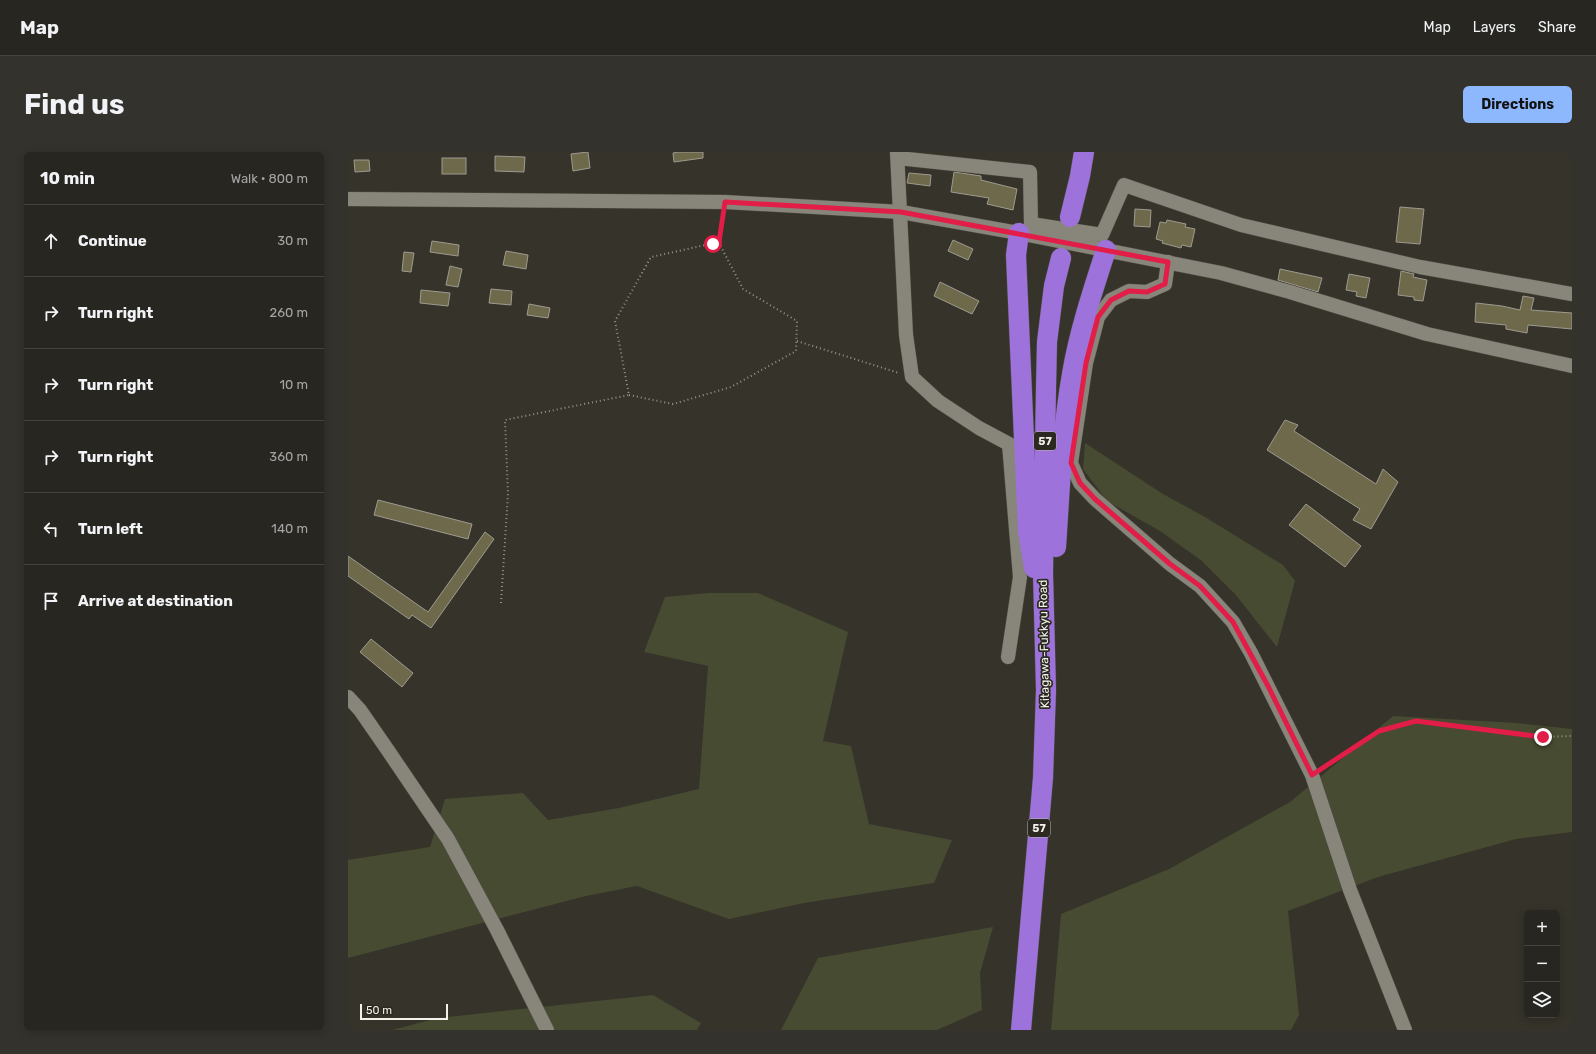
<!DOCTYPE html>
<meta charset="utf-8">
<style>
body{margin:0;font-family:Rubik,sans-serif;background:#34322d;color:#f1f3f6}
.controls{position:absolute;right:12px;bottom:12px;display:grid;overflow:hidden;border-radius:6px;box-shadow:0 2px 10px #0003}
.controls button{width:36px;height:36px;display:grid;place-items:center;padding:0;border:0;border-bottom:1px solid #44433e;background:#282620;color:#f1f3f6;font:20px sans-serif}
.scale{position:absolute;left:12px;bottom:10px;width:88px;box-sizing:border-box;padding-left:4px;border:2px solid #f2f1eb;border-top:0;font-size:11px;line-height:14px;white-space:nowrap;color:#f2f1eb;-webkit-text-stroke:3px #2b2920;paint-order:stroke}
.stop{position:absolute;width:12px;height:12px;margin:-9px;border:3px solid #e11d48;border-radius:50%;background:#fff}
.stop.end{background:#e11d48;border-color:#fff;box-shadow:0 1px 4px #0008}
.list{margin:0;padding:0;list-style:none}
h2{display:flex;justify-content:space-between;align-items:center;height:52px;margin:0;padding:0 16px;font-size:17px}
h2 small{font-size:13px;font-weight:400;color:#a5a5a5}
.list li{display:grid;grid-template-columns:26px 1fr auto;gap:12px;align-items:center;box-sizing:border-box;height:72px;padding:0 16px;border-top:1px solid #44433e}
.list b{display:block;font-size:15px;white-space:nowrap}
.list em{font-size:13px;font-style:normal;color:#a5a5a5}
.icon{flex:none;width:22px;height:22px;fill:none;stroke:currentColor;stroke-width:2;stroke-linecap:round;stroke-linejoin:round}
.map{position:relative;flex:none;width:1224px;height:878px;overflow:hidden;border-radius:6px}
header{display:flex;align-items:center;gap:24px;box-sizing:border-box;height:56px;padding:0 20px;background:#282620;border-bottom:1px solid #44433e}
header strong{font-size:19px}
nav{display:flex;gap:22px;margin-inline-start:auto;font-size:14px}
.intro{display:flex;align-items:center;justify-content:space-between;box-sizing:border-box;height:96px;padding:0 24px}
h1{margin:0;font-size:28px}
.button{padding:10px 18px;border-radius:6px;background:#8eb8fd;color:#111;font-size:14px;font-weight:700}
main{display:flex;gap:24px;padding:0 24px}
aside{flex:1;background:#282620;border-radius:6px;box-shadow:0 2px 10px #0003}
.map>svg:first-child{display:block}
.green{fill:#474b31}
.building{fill:#6f694c;stroke:#9d9b90}
.lines{fill:none;stroke-linecap:round;stroke-linejoin:round}
.minor-casing{stroke:#504e47;stroke-width:15}
.highway-casing{stroke:#504e47;stroke-width:21}
.path{stroke:#97958e;stroke-width:2;stroke-dasharray:1 3;stroke-linecap:butt}
.minor{stroke:#88867b;stroke-width:14}
.highway{stroke:#9d73db;stroke-width:20}
.route{stroke:#e11d48;stroke-width:5}
.labels{text-anchor:middle;stroke-width:3.5;stroke-linejoin:round;paint-order:stroke}
.shield{fill:#2b2920;stroke:#b6b5ae;stroke-width:1}
.shield-label{font-size:11px;font-weight:bold;fill:#f2f1eb}
.street-label{font-size:12px;fill:#f2f1eb;stroke:#2b2920}
</style>
<header>
<strong>Map</strong>
<nav><a>Map</a><a>Layers</a><a>Share</a></nav>
</header>
<div class="intro"><h1>Find us</h1><a class="button">Directions</a></div>
<main>
<aside>
<h2>10 min<small>Walk · 800 m</small></h2>
<ul class="list">
<li><svg class="icon" aria-label="ahead" viewBox="0 0 24 24"><path d="M12 20V5M6 11l6-6 6 6"/></svg><div><b>Continue</b></div><em>30 m</em></li>
<li><svg class="icon" aria-label="right" viewBox="0 0 24 24"><path d="M7 20v-9h11M14 6l5 5-5 5"/></svg><div><b>Turn right</b></div><em>260 m</em></li>
<li><svg class="icon" aria-label="right" viewBox="0 0 24 24"><path d="M7 20v-9h11M14 6l5 5-5 5"/></svg><div><b>Turn right</b></div><em>10 m</em></li>
<li><svg class="icon" aria-label="right" viewBox="0 0 24 24"><path d="M7 20v-9h11M14 6l5 5-5 5"/></svg><div><b>Turn right</b></div><em>360 m</em></li>
<li><svg class="icon" aria-label="left" viewBox="0 0 24 24"><path d="M17 20v-9H6M10 6l-5 5 5 5"/></svg><div><b>Turn left</b></div><em>140 m</em></li>
<li><svg class="icon" aria-label="arrive" viewBox="0 0 24 24"><path d="M6 21V4h12l-3 4 3 4H6"/></svg><div><b>Arrive at destination</b></div></li>
</ul>
</aside>
<div class="map">
<svg width="1224" height="878" viewBox="0 0 1224 878">
<rect width="100%" height="100%" fill="#35332a"/>
<g class="green">
<polygon points="737,291 815,342 857,365 935,413 947,429 929,495 887,442 854,409 812,379 759,349 735,317"/>
<polygon points="360,441 410,441 500,480 475,589 503,594 521,672 604,688 586,731 456,751 381,767 289,734 238,744 0,806 0,708 82,695 97,647 175,641 200,668 271,656 351,637 360,514 296,500 317,445"/>
<polygon points="1045,564 1169,571 1224,577 1224,680 1168,687 1030,725 940,759 951,863 943,878 703,878 713,762 821,717 942,650"/>
<polygon points="645,775 632,821 634,858 589,878 433,878 470,806"/>
<polygon points="305,843 353,871 349,878 44,878 90,866"/>
</g>
<g class="building">
<polygon points="240,0 242,16 225,19 223,2"/>
<polygon points="330,0 355,0 355,6 326,10 325,1"/>
<polygon points="147,4 177,5 176,20 147,19"/>
<rect x="94" y="6" width="24" height="16"/>
<polygon points="6,8 21,8 22,19 7,20"/>
<polygon points="606,20 633,24 633,28 669,37 665,58 639,52 641,46 603,40"/>
<polygon points="561,21 583,23 582,34 559,31"/>
<polygon points="1052,55 1076,57 1072,92 1048,90"/>
<polygon points="787,57 803,58 802,75 786,74"/>
<polygon points="819,68 838,72 837,75 847,77 843,95 834,93 833,96 814,91 815,89 808,87 812,70 818,71"/>
<polygon points="605,88 625,97 620,108 600,99"/>
<polygon points="84,89 111,93 110,104 82,100"/>
<polygon points="158,99 180,103 178,117 155,113"/>
<polygon points="56,100 66,101 63,120 54,119"/>
<polygon points="102,114 114,117 110,135 98,133"/>
<polygon points="932,117 974,126 970,140 930,128"/>
<polygon points="1053,119 1066,122 1065,125 1079,128 1075,149 1066,148 1066,145 1050,143"/>
<polygon points="1001,122 1022,126 1018,146 1008,144 1009,140 998,138"/>
<polygon points="592,130 631,149 624,162 586,144"/>
<polygon points="143,137 164,139 163,153 141,151"/>
<polygon points="73,138 102,141 100,154 72,151"/>
<polygon points="1175,144 1186,146 1183,158 1224,161 1224,177 1180,173 1179,181 1158,177 1158,173 1127,170 1128,151 1154,154 1172,158"/>
<polygon points="181,152 202,156 200,166 179,163"/>
<polygon points="937,268 950,273 946,279 1028,332 1035,317 1050,330 1023,377 1005,368 1012,357 919,298"/>
<polygon points="30,348 124,372 120,387 26,363"/>
<polygon points="958,352 1013,394 997,415 941,373"/>
<polygon points="137,380 146,387 83,476 64,463 61,467 0,424 0,404 80,460"/>
<polygon points="23,487 65,521 54,535 12,500"/>
</g>
<g class="lines">
<defs>
<g id="minor">
<polyline points="549,0 558,183 564,225 590,249 631,276 661,292 672,425 660,505"/>
<polyline points="550,6 682,20 683,72 754,83 776,33 893,73 1072,115 1224,142"/>
<polyline points="0,47 377,50 553,60 671,81 873,121 942,140 1079,182 1224,214"/>
<polyline points="820,110 817,132 799,140 781,139 763,148 750,165 738,211 723,311 732,331 747,347 822,412 852,434 885,470 903,501 964,623 1002,738 1057,878"/>
<polyline points="0,545 12,558 39,597 100,687 149,778 199,878"/>
</g>
<g id="highway">
<polyline points="722,65 732,24 736,0"/>
<polyline points="671,81 668,103 680,379 686,416"/>
<path d="M708,395c4,-58 6,-116 16,-173 7,-42 21,-84 34,-124"/>
<polyline points="673,878 695,626 698,538 695,421 698,236 699,190 706,134 713,106"/>
</g>
</defs>
<use href="#minor" class="minor-casing"/>
<use href="#highway" class="highway-casing"/>
<g class="path">
<polyline points="449,189 551,221"/>
<polyline points="281,243 325,252 383,235 448,199 449,169 395,137 371,91"/>
<polyline points="153,451 160,342 157,268 281,243 267,169 303,105 371,90 375,61"/>
<polyline points="975,616 1031,579 1068,569 1195,585 1224,584"/>
</g>
<use href="#minor" class="minor"/>
<use href="#highway" class="highway"/>
</g>
<g class="lines">
<polyline class="route" points="365,92 371,90 377,50 553,60 820,110 817,132 799,140 781,139 763,148 750,165 738,211 723,311 732,331 747,347 822,412 852,434 885,470 920,534 964,623 1031,579 1068,569 1195,585"/>
</g>
<g class="labels">
<g class="shield">
<rect x="686" y="280" width="22" height="18" rx="3"/>
<rect x="680" y="667" width="22" height="18" rx="3"/>
</g>
<g class="shield-label">
<text x="697" y="293">57</text>
<text x="691" y="680">57</text>
</g>
<g class="street-label">
<text transform="translate(696 492) rotate(-91)" y="4">Kitagawa-Fukkyu Road</text>
</g>
</g>
</svg>
<div class="controls">
<button>+</button>
<button>−</button>
<button><svg class="icon" aria-label="layers" viewBox="0 0 24 24"><path d="M12 4l9 5-9 5-9-5zM3 14l9 5 9-5"/></svg></button>
</div>
<div class="scale">50 m</div>
<div class="stop" style="left:365px;top:92px"></div>
<div class="stop end" style="left:1195px;top:585px"></div>
</div>
</main>
